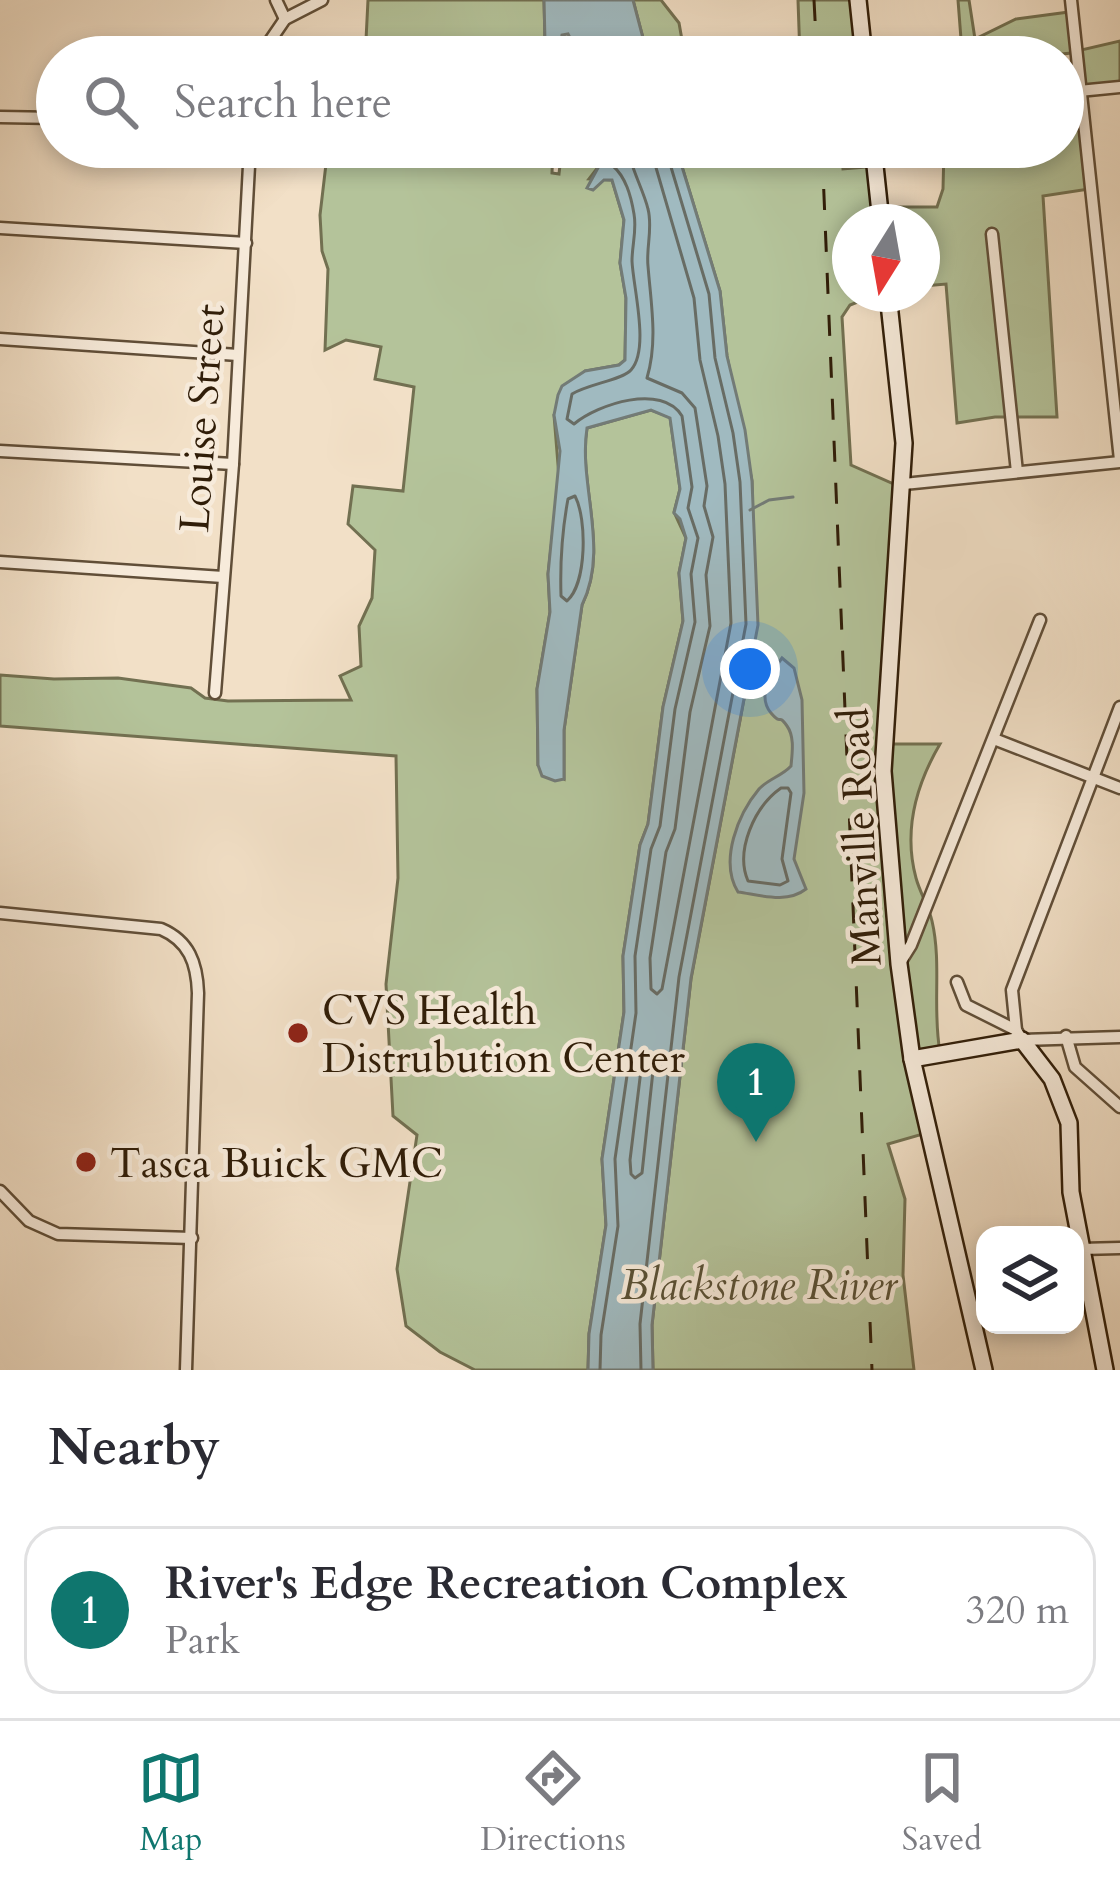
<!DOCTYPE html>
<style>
body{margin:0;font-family:Cardo,serif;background:#f2f2f3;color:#2b2b33}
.controls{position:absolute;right:36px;bottom:36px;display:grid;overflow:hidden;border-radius:24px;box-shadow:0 6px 18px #0003}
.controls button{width:108px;height:108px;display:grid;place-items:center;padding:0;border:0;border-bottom:3px solid #e1e1e2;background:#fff;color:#2b2b33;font:60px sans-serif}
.compass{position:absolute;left:832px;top:204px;width:108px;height:108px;border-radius:50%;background:#fff;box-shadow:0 6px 18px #0003;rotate:191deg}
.you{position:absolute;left:750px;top:669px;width:42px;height:42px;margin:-30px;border:9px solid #fff;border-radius:50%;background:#1a73e8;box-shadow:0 0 0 18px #1a73e833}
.badge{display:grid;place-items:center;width:78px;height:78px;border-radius:50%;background:#0f766e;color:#fff;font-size:39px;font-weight:700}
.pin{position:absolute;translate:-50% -99px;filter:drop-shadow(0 3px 6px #0008)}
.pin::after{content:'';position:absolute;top:63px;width:42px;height:36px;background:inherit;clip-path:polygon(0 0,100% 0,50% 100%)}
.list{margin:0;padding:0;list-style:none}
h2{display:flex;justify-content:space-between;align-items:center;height:156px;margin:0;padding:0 48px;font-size:51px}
h2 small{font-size:39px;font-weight:400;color:#7c7c81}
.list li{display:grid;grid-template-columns:78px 1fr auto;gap:36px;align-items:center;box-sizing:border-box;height:168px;margin:0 24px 24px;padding:0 24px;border:3px solid #e1e1e2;border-radius:36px}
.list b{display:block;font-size:45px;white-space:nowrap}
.list p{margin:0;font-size:39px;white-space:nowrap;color:#7c7c81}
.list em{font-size:39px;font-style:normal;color:#7c7c81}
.icon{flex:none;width:66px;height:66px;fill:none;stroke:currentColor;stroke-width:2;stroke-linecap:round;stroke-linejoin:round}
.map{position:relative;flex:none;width:1120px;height:1370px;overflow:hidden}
.search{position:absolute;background:#fff;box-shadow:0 6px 18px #0003;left:36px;right:36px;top:36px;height:132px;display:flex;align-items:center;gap:30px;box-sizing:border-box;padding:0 42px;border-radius:66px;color:#7c7c81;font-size:45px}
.sheet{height:348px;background:#fff}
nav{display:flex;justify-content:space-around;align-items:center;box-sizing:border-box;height:168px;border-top:3px solid #e1e1e2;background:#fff;font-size:33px;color:#7c7c81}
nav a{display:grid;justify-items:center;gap:6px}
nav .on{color:#0f766e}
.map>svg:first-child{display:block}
.green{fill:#b4c39a;stroke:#727051;stroke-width:3}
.water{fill:#a0bac0;stroke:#737b76;stroke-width:3}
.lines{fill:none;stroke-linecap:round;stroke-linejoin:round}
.shore{stroke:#686c64;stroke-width:3}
.stream{stroke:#737b76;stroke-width:3}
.street-casing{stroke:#604e38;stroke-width:15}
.secondary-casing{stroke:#301d08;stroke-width:20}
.street{stroke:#f7ebdb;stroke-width:10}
.secondary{stroke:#f7ebdb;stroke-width:15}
.rail{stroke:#301d08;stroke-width:3;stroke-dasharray:21 21;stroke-linecap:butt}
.poi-dot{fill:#8f2418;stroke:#f7ebdb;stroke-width:4.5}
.labels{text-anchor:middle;stroke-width:9;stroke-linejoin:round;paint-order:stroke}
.street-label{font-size:42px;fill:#301d08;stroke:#f7ebdb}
.poi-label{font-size:42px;fill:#301d08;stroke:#f7ebdb;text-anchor:start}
.park-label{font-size:42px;font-style:italic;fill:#584f34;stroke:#f7ebdb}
</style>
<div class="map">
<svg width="1120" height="1370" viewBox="0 0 1120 1370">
<rect width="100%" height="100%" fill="#f2e0c7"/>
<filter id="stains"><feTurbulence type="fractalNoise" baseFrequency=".00167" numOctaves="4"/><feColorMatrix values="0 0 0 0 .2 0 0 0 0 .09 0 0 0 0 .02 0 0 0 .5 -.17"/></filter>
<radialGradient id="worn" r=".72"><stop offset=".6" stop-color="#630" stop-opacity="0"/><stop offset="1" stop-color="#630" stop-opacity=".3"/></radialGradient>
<g class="green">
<polygon points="368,0 544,0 545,41 550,57 395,57 366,40"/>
<polygon points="633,0 661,0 679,23 685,57 648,57"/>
<polygon points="798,0 861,0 867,57 800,57"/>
<polygon points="958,0 969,0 975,39 1016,19 1069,12 1073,52 1120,41 1120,85 1078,90 1072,53 1033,57 924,57 922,46 961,39"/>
<path d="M1079,109l10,80 -46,7 14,221h-62l-38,6 -11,-139 -24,2v-64h-72v72h28l-28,11 -8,12 9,148 47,21 -19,258h61c-24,41 -37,86 -24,134 4,15 13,29 16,43 10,43 0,88 8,131l-25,5 15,75 -42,12 17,55 -2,76 11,95h-261l-1,-45 39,-346 54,-285 9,-122 -2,-91 -25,-125 -7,-65 -44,-144h165l2,22 36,-3 5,41h53l6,-18 1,-40 -10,-2h129v-36z"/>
<path d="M328,147h225l-1,26 7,1 3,-27h40l-3,19 -10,13 23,1 12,40 -4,43 6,35 -1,62 -6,5 -34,6 -31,44 5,62 -11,97 2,38 -13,77 1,76 26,14v-49l18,-125c28,-56 -4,-120 5,-177l64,-18 19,7 10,72 -6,23 12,26 -7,35 4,48 -20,86 -15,117 -8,21 -17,111 1,56 -22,147 4,66 -17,109 -1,36h-113l-35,-18 -34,-26 -9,-57 20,-134 -24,-19 -7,-132 12,-106 -2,-122 -396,-30v-51l54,4 64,-1 73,10 14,10 23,3 123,-1 -11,-24 21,-10 -2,-40 13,-28 3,-48 -27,-26 5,-38 50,5 11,-104 -39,-8 6,-32 -35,-7 -21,10 3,-81 -6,-18 -2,-36z"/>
</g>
<g class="water">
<polygon points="544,0 633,0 648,57 580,57 568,34 562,35 558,57 550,57 545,41"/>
<path d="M602,147h74l44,144 7,65 18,74 7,51 6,144 -67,353 -39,347 1,45h-65l1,-36 17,-109 -4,-66 22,-147 -1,-56 17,-111 8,-21 15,-117 20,-86 -4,-48 7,-35 -6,-19 -6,-6 6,-24 -10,-71 -19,-8 -64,18c-9,57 23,120 -5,177l-18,125v49l-9,2 -13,-5 -4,-11 -1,-76 13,-77 -2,-38 12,-123 -6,-36 4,-20 4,-9 23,-15 34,-6 6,-5 1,-62 -6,-35 4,-43 -12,-40h-8l-11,10 -6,-2 12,-22z"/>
<path d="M782,658l12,10 8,32 2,93 -10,66 12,30c-19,15 -46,6 -68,3 -19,-31 0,-78 21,-103 9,-10 23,-13 32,-23 1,-12 4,-29 -4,-40 -10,-14 -4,1 -16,-13 -14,-17 -1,-39 11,-55z"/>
</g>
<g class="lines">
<g class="shore">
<path d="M628,147c0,15 16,44 20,62 5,19 -2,38 0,57 3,38 10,75 -1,112l35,15 13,15 12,78 -3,20 9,31 -7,38 4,51 -20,86 -15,117 -9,23 -16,106 1,31 6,5 5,-5 69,-366 -6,-139 -7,-48 -18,-76 -6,-62 -44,-151"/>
<path d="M575,496c12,23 12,87 -8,105l-6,-5c-1,-32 1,-65 7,-97z"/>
<path d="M781,788h7l3,5 -9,66 6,22 -8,4 -32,-4c-13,-30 6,-74 33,-93z"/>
<polygon points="648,1065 653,1071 642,1173 635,1178 631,1174 630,1160 641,1070"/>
<path d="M600,1370l1,-35 17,-109 -3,-67 21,-146 -1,-57 16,-107 9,-23 15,-117 20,-87 -4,-48 7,-36 -10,-30 4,-21 -10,-71c-20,-33 -84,-12 -108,8l-7,-5 5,-25c16,-10 50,-14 59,-24 19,-21 2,-83 1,-109 0,-16 5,-31 2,-47 -3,-18 -8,-37 -22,-49l1,-18"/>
<polyline points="641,1370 640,1324 679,977 746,624 740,482 733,433 715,358 709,294 665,147"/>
</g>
<polyline class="stream" points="750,510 769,500 793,497"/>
<defs>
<g id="street">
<polyline points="276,0 285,19"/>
<polyline points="1071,0 1120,460"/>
<polyline points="259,57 285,19 322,0"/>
<polyline points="1079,91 1120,87"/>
<polyline points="0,117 57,118"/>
<polyline points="0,228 246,243"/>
<polyline points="992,234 1017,472"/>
<polyline points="0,339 238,355"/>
<polyline points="0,451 233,464"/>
<polyline points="904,484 1120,462"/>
<polyline points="0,562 223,577"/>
<polyline points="215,693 233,464 250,147"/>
<polyline points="1120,707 1012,990 1016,1030 1022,1040 1120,1037"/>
<polyline points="994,739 1120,788"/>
<path d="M0,913l161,16c28,12 36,34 37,64l-12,377"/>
<polyline points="901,961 911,945 1040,620"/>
<polyline points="957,982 966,1005 1016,1030"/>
<polyline points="1066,1036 1075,1067 1120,1107"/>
<polyline points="0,1191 29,1221 58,1234 192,1238"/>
<polyline points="1081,1249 1120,1248"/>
</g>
<g id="secondary">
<polyline points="858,0 864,57"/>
<polyline points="873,147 881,222"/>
<polyline points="888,294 904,443 883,771 899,964 912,1059 984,1370"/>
<polyline points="912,1059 1022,1040 1052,1079 1069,1123 1071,1192 1105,1370"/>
</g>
</defs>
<use href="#street" class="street-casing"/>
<use href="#secondary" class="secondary-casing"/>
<use href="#street" class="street"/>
<use href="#secondary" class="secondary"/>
<g class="rail">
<polyline points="814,0 817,57"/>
<polyline points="822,147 872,1370"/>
</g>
</g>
<g class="poi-dot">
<circle cx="298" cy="1033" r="12"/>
<circle cx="86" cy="1162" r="12"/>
</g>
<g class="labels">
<g class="street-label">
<text transform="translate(201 418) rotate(-86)" y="15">Louise Street</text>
<text transform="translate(859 837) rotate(-93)" y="15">Manville Road</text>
</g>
<g class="poi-label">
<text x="322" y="1024">CVS Health<tspan x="322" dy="48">Distrubution Center</tspan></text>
<text x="110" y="1177">Tasca Buick GMC</text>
</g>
<g class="park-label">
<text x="759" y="1299">Blackstone River</text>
</g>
</g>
<rect width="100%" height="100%" filter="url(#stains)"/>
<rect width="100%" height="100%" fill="url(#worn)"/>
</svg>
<div class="controls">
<button><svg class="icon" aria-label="layers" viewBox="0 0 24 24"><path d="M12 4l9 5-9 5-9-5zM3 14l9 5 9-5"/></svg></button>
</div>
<svg class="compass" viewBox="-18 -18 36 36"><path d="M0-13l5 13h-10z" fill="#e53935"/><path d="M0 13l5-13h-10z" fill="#7c7c81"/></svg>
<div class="you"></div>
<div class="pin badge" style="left:756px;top:1142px">1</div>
<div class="search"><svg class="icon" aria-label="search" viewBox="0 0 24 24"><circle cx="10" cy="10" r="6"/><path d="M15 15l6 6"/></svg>Search here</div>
</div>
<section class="sheet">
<h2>Nearby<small></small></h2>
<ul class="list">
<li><span class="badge">1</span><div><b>River's Edge Recreation Complex</b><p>Park</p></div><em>320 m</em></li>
</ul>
</section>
<nav>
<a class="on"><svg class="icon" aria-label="map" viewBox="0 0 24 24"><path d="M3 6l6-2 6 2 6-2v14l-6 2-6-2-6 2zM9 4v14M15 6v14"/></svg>Map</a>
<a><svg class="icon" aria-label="directions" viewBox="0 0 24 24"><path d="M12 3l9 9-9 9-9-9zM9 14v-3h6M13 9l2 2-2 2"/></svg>Directions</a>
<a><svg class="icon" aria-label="saved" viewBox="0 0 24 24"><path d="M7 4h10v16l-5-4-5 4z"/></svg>Saved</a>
</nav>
